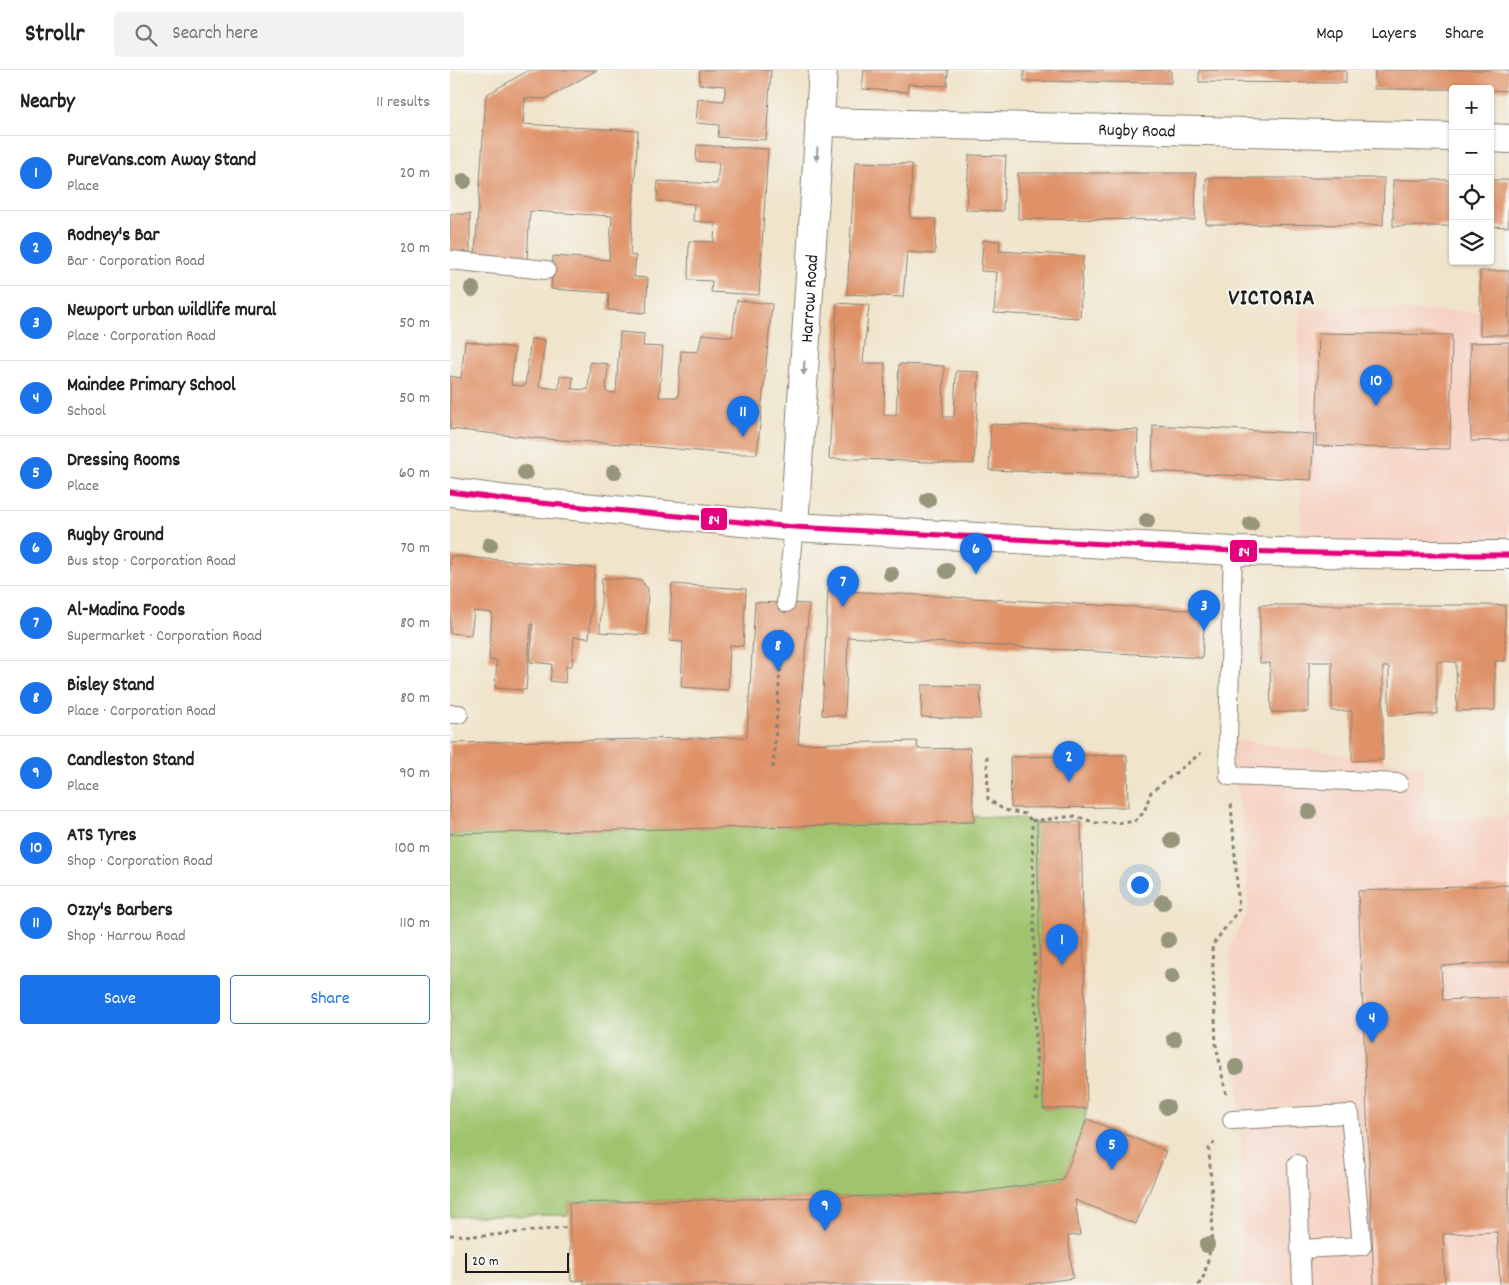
<!DOCTYPE html>
<meta charset="utf-8">
<style>
body{margin:0;font-family:Dekko,sans-serif;background:#f2f2f2;color:#222}
.controls{position:absolute;right:15px;top:15px;display:grid;overflow:hidden;border-radius:5px;box-shadow:0 1px 4px #0004}
.controls button{width:45px;height:45px;display:grid;place-items:center;padding:0;border:0;border-bottom:1px solid #e0e0e0;background:#fff;color:#222;font:25px sans-serif}
.scale{position:absolute;left:15px;bottom:12px;width:104px;box-sizing:border-box;padding-left:5px;border:2px solid #1c1c1c;border-top:0;font-size:14px;line-height:18px;white-space:nowrap;color:#1c1c1c;-webkit-text-stroke:4px #f6f6f2;paint-order:stroke}
.you{position:absolute;left:689px;top:814px;width:18px;height:18px;margin:-12px;border:4px solid #fff;border-radius:50%;background:#1a73e8;box-shadow:0 0 0 8px #1a73e833}
.badge{display:grid;place-items:center;width:32px;height:32px;border-radius:50%;background:#1a73e8;color:#fff;font-size:16px;font-weight:700}
.pin{position:absolute;translate:-50% -41px;filter:drop-shadow(0 1px 2px #0008)}
.pin::after{content:'';position:absolute;top:26px;width:18px;height:15px;background:inherit;clip-path:polygon(0 0,100% 0,50% 100%)}
.list{margin:0;padding:0;list-style:none}
h2{display:flex;justify-content:space-between;align-items:center;height:65px;margin:0;padding:0 20px;font-size:21px}
h2 small{font-size:16px;font-weight:400;color:#767676}
.list li{display:grid;grid-template-columns:32px 1fr auto;gap:15px;align-items:center;box-sizing:border-box;height:75px;padding:0 20px;border-top:1px solid #e0e0e0}
.list b{display:block;font-size:19px;white-space:nowrap}
.list p{margin:0;font-size:16px;white-space:nowrap;color:#767676}
.list em{font-size:16px;font-style:normal;color:#767676}
.actions{display:flex;gap:10px;padding:15px 20px}
.actions a{flex:1;padding:11px 0;border:1px solid #1a73e8;border-radius:5px;text-align:center;font-size:18px;color:#1a73e8}
.actions .main{background:#1a73e8;color:#fff}
.icon{flex:none;width:28px;height:28px;fill:none;stroke:currentColor;stroke-width:2;stroke-linecap:round;stroke-linejoin:round}
.map{position:relative;flex:none;width:1059px;height:1215px;overflow:hidden}
header{display:flex;align-items:center;gap:30px;box-sizing:border-box;height:70px;padding:0 25px;background:#fff;border-bottom:1px solid #e0e0e0}
header strong{font-size:24px}
nav{display:flex;gap:28px;margin-inline-start:auto;font-size:18px}
.search{width:350px;height:45px;background:#f2f2f2;display:flex;align-items:center;gap:12px;box-sizing:border-box;padding:0 18px;border-radius:5px;color:#767676;font-size:19px}
main{display:flex}
aside{flex:1;background:#fff}
.map>svg:first-child{display:block}
.built{fill:#f6d2c3}
.green{fill:#a0c46e;stroke:#5e7045}
.building{fill:#df9268}
.lines{fill:none;stroke-linecap:round;stroke-linejoin:round}
.service-casing{stroke:#868073;stroke-width:20}
.minor-casing{stroke:#868073;stroke-width:30}
.tertiary-casing{stroke:#868073;stroke-width:30}
.path{stroke:#868073;stroke-width:3;stroke-dasharray:4 4;stroke-linecap:butt}
.service{stroke:#fff;stroke-width:18}
.minor{stroke:#fff;stroke-width:28}
.tertiary{stroke:#fff;stroke-width:28}
.bus-1-casing{stroke:#f6f6f2;stroke-width:9}
.bus-1{stroke:#e5007d;stroke-width:5}
.tree{fill:#95967a}
.oneway{fill:#999}
.labels{text-anchor:middle;stroke-width:4;stroke-linejoin:round;paint-order:stroke}
.street-label{font-size:18px;fill:#1c1c1c;stroke:#f6f6f2}
.district-label{font-size:22px;font-weight:bold;letter-spacing:1px;fill:#1c1c1c;stroke:#f6f6f2}
.line-badge{stroke:#f6f6f2;stroke-width:2}
.badge-label{font-size:14px;text-anchor:middle;font-weight:bold;fill:#fff}
</style>
<header>
<strong>Strollr</strong>
<div class="search"><svg class="icon" aria-label="search" viewBox="0 0 24 24"><circle cx="10" cy="10" r="6"/><path d="M15 15l6 6"/></svg>Search here</div>
<nav><a>Map</a><a>Layers</a><a>Share</a></nav>
</header>
<main>
<aside>
<h2>Nearby<small>11 results</small></h2>
<ul class="list">
<li><span class="badge">1</span><div><b>PureVans.com Away Stand</b><p>Place</p></div><em>20 m</em></li>
<li><span class="badge">2</span><div><b>Rodney's Bar</b><p>Bar · Corporation Road</p></div><em>20 m</em></li>
<li><span class="badge">3</span><div><b>Newport urban wildlife mural</b><p>Place · Corporation Road</p></div><em>50 m</em></li>
<li><span class="badge">4</span><div><b>Maindee Primary School</b><p>School</p></div><em>50 m</em></li>
<li><span class="badge">5</span><div><b>Dressing Rooms</b><p>Place</p></div><em>60 m</em></li>
<li><span class="badge">6</span><div><b>Rugby Ground</b><p>Bus stop · Corporation Road</p></div><em>70 m</em></li>
<li><span class="badge">7</span><div><b>Al-Madina Foods</b><p>Supermarket · Corporation Road</p></div><em>80 m</em></li>
<li><span class="badge">8</span><div><b>Bisley Stand</b><p>Place · Corporation Road</p></div><em>80 m</em></li>
<li><span class="badge">9</span><div><b>Candleston Stand</b><p>Place</p></div><em>90 m</em></li>
<li><span class="badge">10</span><div><b>ATS Tyres</b><p>Shop · Corporation Road</p></div><em>100 m</em></li>
<li><span class="badge">11</span><div><b>Ozzy's Barbers</b><p>Shop · Harrow Road</p></div><em>110 m</em></li>
</ul>
<div class="actions"><a class="main">Save</a><a>Share</a></div>
</aside>
<div class="map">
<svg width="1059" height="1215" viewBox="0 0 1059 1215">
<rect width="100%" height="100%" fill="#f6f6f2"/>
<filter id="ink" filterUnits="userSpaceOnUse"><feTurbulence type="fractalNoise" baseFrequency=".02" numOctaves="2"/><feDisplacementMap in="SourceGraphic" scale="10" xChannelSelector="R" yChannelSelector="G"/><feConvolveMatrix kernelMatrix="1 2 1 2 8 2 1 2 1" color-interpolation-filters="sRGB"/></filter>
<filter id="wash" filterUnits="userSpaceOnUse"><feTurbulence type="fractalNoise" baseFrequency=".0096" numOctaves="4" result="noise"/><feDisplacementMap in="SourceGraphic" scale="20" xChannelSelector="R" yChannelSelector="G"/><feGaussianBlur stdDeviation="1.12" result="paint"/><feColorMatrix in="noise" values="0 0 0 0 0 0 0 0 0 0 0 0 0 0 0 0 0 1.4 0 .05"/><feComposite in="paint" operator="in"/></filter>
<g filter="url(#wash)">
<rect width="100%" height="100%" fill="#f0e4ca"/>
<g class="built">
<polygon points="849,237 1059,243 1059,485 851,483"/>
<polygon points="778,669 973,695 976,750 1059,746 1059,1215 793,1215 791,1069 779,877 799,841 790,738"/>
</g>
<polygon class="green" points="524,746 568,748 587,752 593,1039 637,1038 634,1055 613,1110 512,1124 119,1133 118,1145 0,1147 0,764 524,752"/>
<g id="blocks">
<g class="building">
<polygon points="79,0 147,0 96,29 75,28 73,54 188,61 180,185 186,186 184,207 198,208 196,243 158,240 159,223 101,219 103,186 159,190 162,146 80,141 77,189 25,185 36,25"/>
<polygon points="250,0 321,0 316,70 268,67 269,55 246,53 248,29 274,31 275,22 275,16 249,14"/>
<polygon points="414,0 498,0 497,16 458,14 458,22 412,19"/>
<polygon points="574,0 721,0 721,13 574,11"/>
<polygon points="749,0 896,0 896,13 749,12"/>
<polygon points="925,0 1059,0 1059,21 1040,20 1040,19 924,19"/>
<polygon points="247,75 318,79 309,225 261,222 262,211 238,210 239,171 264,172 265,153 243,151 244,134 207,131 208,111 267,114 269,93 246,91"/>
<polygon points="519,85 556,86 553,141 516,140"/>
<polygon points="405,92 462,94 460,148 486,149 485,184 457,182 453,227 397,224"/>
<polygon points="568,103 746,103 745,150 568,149"/>
<polygon points="756,108 934,108 933,155 756,154"/>
<rect x="943" y="110" width="60" height="46"/>
<polygon points="1040,110 1059,110 1058,157 1040,156"/>
<rect x="0" y="144" width="20" height="38"/>
<polygon points="533,170 550,171 549,181 633,186 630,248 544,243 547,202 531,201"/>
<rect x="1030" y="201" width="29" height="64"/>
<polygon points="287,230 322,234 307,384 278,384 186,375 83,368 0,359 0,306 11,308 15,271 65,278 61,315 75,316 81,269 95,270 89,317 109,319 110,306 123,307 122,319 138,320 140,292 158,294 156,322 166,323 170,262 194,264 193,276 213,277 209,327 228,327 231,281 248,282 252,264 282,267"/>
<polygon points="387,233 419,235 413,293 435,293 434,345 446,345 449,294 494,296 493,347 504,347 506,301 529,302 524,394 411,389 379,389"/>
<polygon points="869,263 1002,265 1000,379 866,376"/>
<polygon points="1059,272 1059,370 1021,371 1020,273"/>
<polygon points="541,354 688,360 686,406 539,400"/>
<polygon points="703,355 864,364 861,410 702,401"/>
<polygon points="0,486 145,498 139,568 124,567 122,596 116,596 115,613 100,611 102,594 80,592 83,554 81,554 76,620 45,618 47,591 39,590 42,543 24,541 21,565 0,563"/>
<polygon points="152,508 191,510 198,519 196,565 150,562"/>
<polygon points="222,514 296,519 293,576 280,575 278,620 231,617 233,572 219,571"/>
<polygon points="378,520 755,541 752,588 398,567 395,646 372,645"/>
<polygon points="305,532 359,534 348,674 467,671 468,679 520,678 524,752 0,764 0,673 297,667"/>
<polygon points="810,535 1055,535 1055,591 1045,591 1045,640 1007,641 1006,592 987,591 987,644 939,645 939,597 933,597 933,690 902,691 902,641 882,641 882,592 859,592 859,642 821,642 820,593 810,593"/>
<polygon points="472,615 531,616 530,649 471,647"/>
<polygon points="677,685 678,737 561,738 560,687"/>
<polygon points="587,752 631,752 637,1038 593,1039"/>
<polygon points="1059,815 1059,892 991,896 993,930 1059,927 1059,1215 1050,1215 1047,1162 993,1164 995,1215 924,1215 908,821"/>
<polygon points="637,1049 716,1081 686,1154 625,1130 630,1165 618,1166 623,1208 572,1215 134,1215 134,1210 121,1211 119,1133 512,1124 613,1110"/>
</g>
</g>
</g>
<g filter="url(#ink)">
<use href="#blocks" fill-opacity="0" stroke="#868073" stroke-width="1"/>
<g class="lines">
<defs>
<g id="service">
<polyline points="0,190 96,200"/>
<polyline points="783,481 778,669 779,706 949,713"/>
<polyline points="336,533 344,457"/>
<polyline points="0,644 9,644"/>
<polyline points="782,1050 900,1044 912,1176 850,1179"/>
<polyline points="847,1094 852,1215"/>
</g>
<g id="minor">
<path id="s1" d="M369,52l634,15"/>
<polyline points="1040,68 1059,69"/>
<path id="s2" d="M344,457l29,-457"/>
</g>
<polyline id="tertiary" points="0,422 59,430 344,457 783,481 960,485 1059,485"/>
</defs>
<use href="#service" class="service-casing"/>
<use href="#minor" class="minor-casing"/>
<use href="#tertiary" class="tertiary-casing"/>
<g class="path">
<polyline points="537,686 538,729 554,740 575,744 582,751"/>
<polyline points="323,698 333,559"/>
<polyline points="776,1024 766,975 762,876 789,839 781,733"/>
<polyline points="587,1031 582,751 625,746 646,753 684,752 694,742 701,722 751,683"/>
<polyline points="0,1165 33,1166 120,1157"/>
<path d="M748,1215c5,-5 6,-10 8,-17 11,-40 5,-78 3,-119l6,-8"/>
</g>
<use href="#service" class="service"/>
<use href="#minor" class="minor"/>
<use href="#tertiary" class="tertiary"/>
<defs>
<polyline id="bus-1" points="0,422 59,430 344,457 783,481 960,485 1059,485"/>
</defs>
<use href="#bus-1" class="bus-1-casing"/>
<use href="#bus-1" class="bus-1"/>
</g>
<g class="tree">
<circle cx="14" cy="111" r="8"/>
<circle cx="22" cy="219" r="8"/>
<circle cx="164" cy="402" r="8"/>
<circle cx="75" cy="403" r="8"/>
<circle cx="478" cy="430" r="8"/>
<circle cx="697" cy="451" r="8"/>
<circle cx="801" cy="454" r="8"/>
<circle cx="40" cy="475" r="8"/>
<circle cx="497" cy="501" r="8"/>
<circle cx="441" cy="504" r="8"/>
<circle cx="859" cy="742" r="8"/>
<circle cx="722" cy="770" r="8"/>
<circle cx="713" cy="832" r="8"/>
<circle cx="718" cy="870" r="8"/>
<circle cx="722" cy="906" r="8"/>
<circle cx="724" cy="969" r="8"/>
<circle cx="786" cy="997" r="8"/>
<circle cx="717" cy="1037" r="8"/>
<circle cx="757" cy="1175" r="8"/>
</g>
<defs><path id="oneway-solid" d="M-6-.8H1V-3.2L6.5 0L1 3.2V.8H-6Z" transform="scale(1.25)"/></defs>
<g class="oneway">
<use href="#oneway-solid" transform="translate(367 84) rotate(94)"/>
<use href="#oneway-solid" transform="translate(354 298) rotate(94)"/>
</g>
</g>
<g class="labels">
<g class="street-label">
<text dy="6" stroke="none"><textPath href="#s1" startOffset="318">Rugby Road</textPath></text>
<text dy="6" stroke="none"><textPath href="#s2" startOffset="229">Harrow Road</textPath></text>
</g>
<g class="district-label">
<text x="822" y="234">VICTORIA</text>
</g>
</g>
<g class="line-badge">
<rect x="250" y="437" width="28" height="24" rx="5" fill="#e5007d"/>
<rect x="779" y="469" width="29" height="24" rx="5" fill="#e5007d"/>
</g>
<g class="badge-label">
<text x="264" y="454">84</text>
<text x="794" y="486">84</text>
</g>
</svg>
<div class="controls">
<button>+</button>
<button>−</button>
<button><svg class="icon" aria-label="locate" viewBox="0 0 24 24"><circle cx="12" cy="12" r="6"/><path d="M12 2v4M12 18v4M2 12h4M18 12h4"/></svg></button>
<button><svg class="icon" aria-label="layers" viewBox="0 0 24 24"><path d="M12 4l9 5-9 5-9-5zM3 14l9 5 9-5"/></svg></button>
</div>
<div class="scale">20 m</div>
<div class="you"></div>
<div class="pin badge" style="left:612px;top:895px">1</div>
<div class="pin badge" style="left:619px;top:712px">2</div>
<div class="pin badge" style="left:754px;top:561px">3</div>
<div class="pin badge" style="left:922px;top:973px">4</div>
<div class="pin badge" style="left:662px;top:1100px">5</div>
<div class="pin badge" style="left:526px;top:504px">6</div>
<div class="pin badge" style="left:393px;top:537px">7</div>
<div class="pin badge" style="left:328px;top:601px">8</div>
<div class="pin badge" style="left:375px;top:1161px">9</div>
<div class="pin badge" style="left:926px;top:336px">10</div>
<div class="pin badge" style="left:293px;top:367px">11</div>
</div>
</main>
